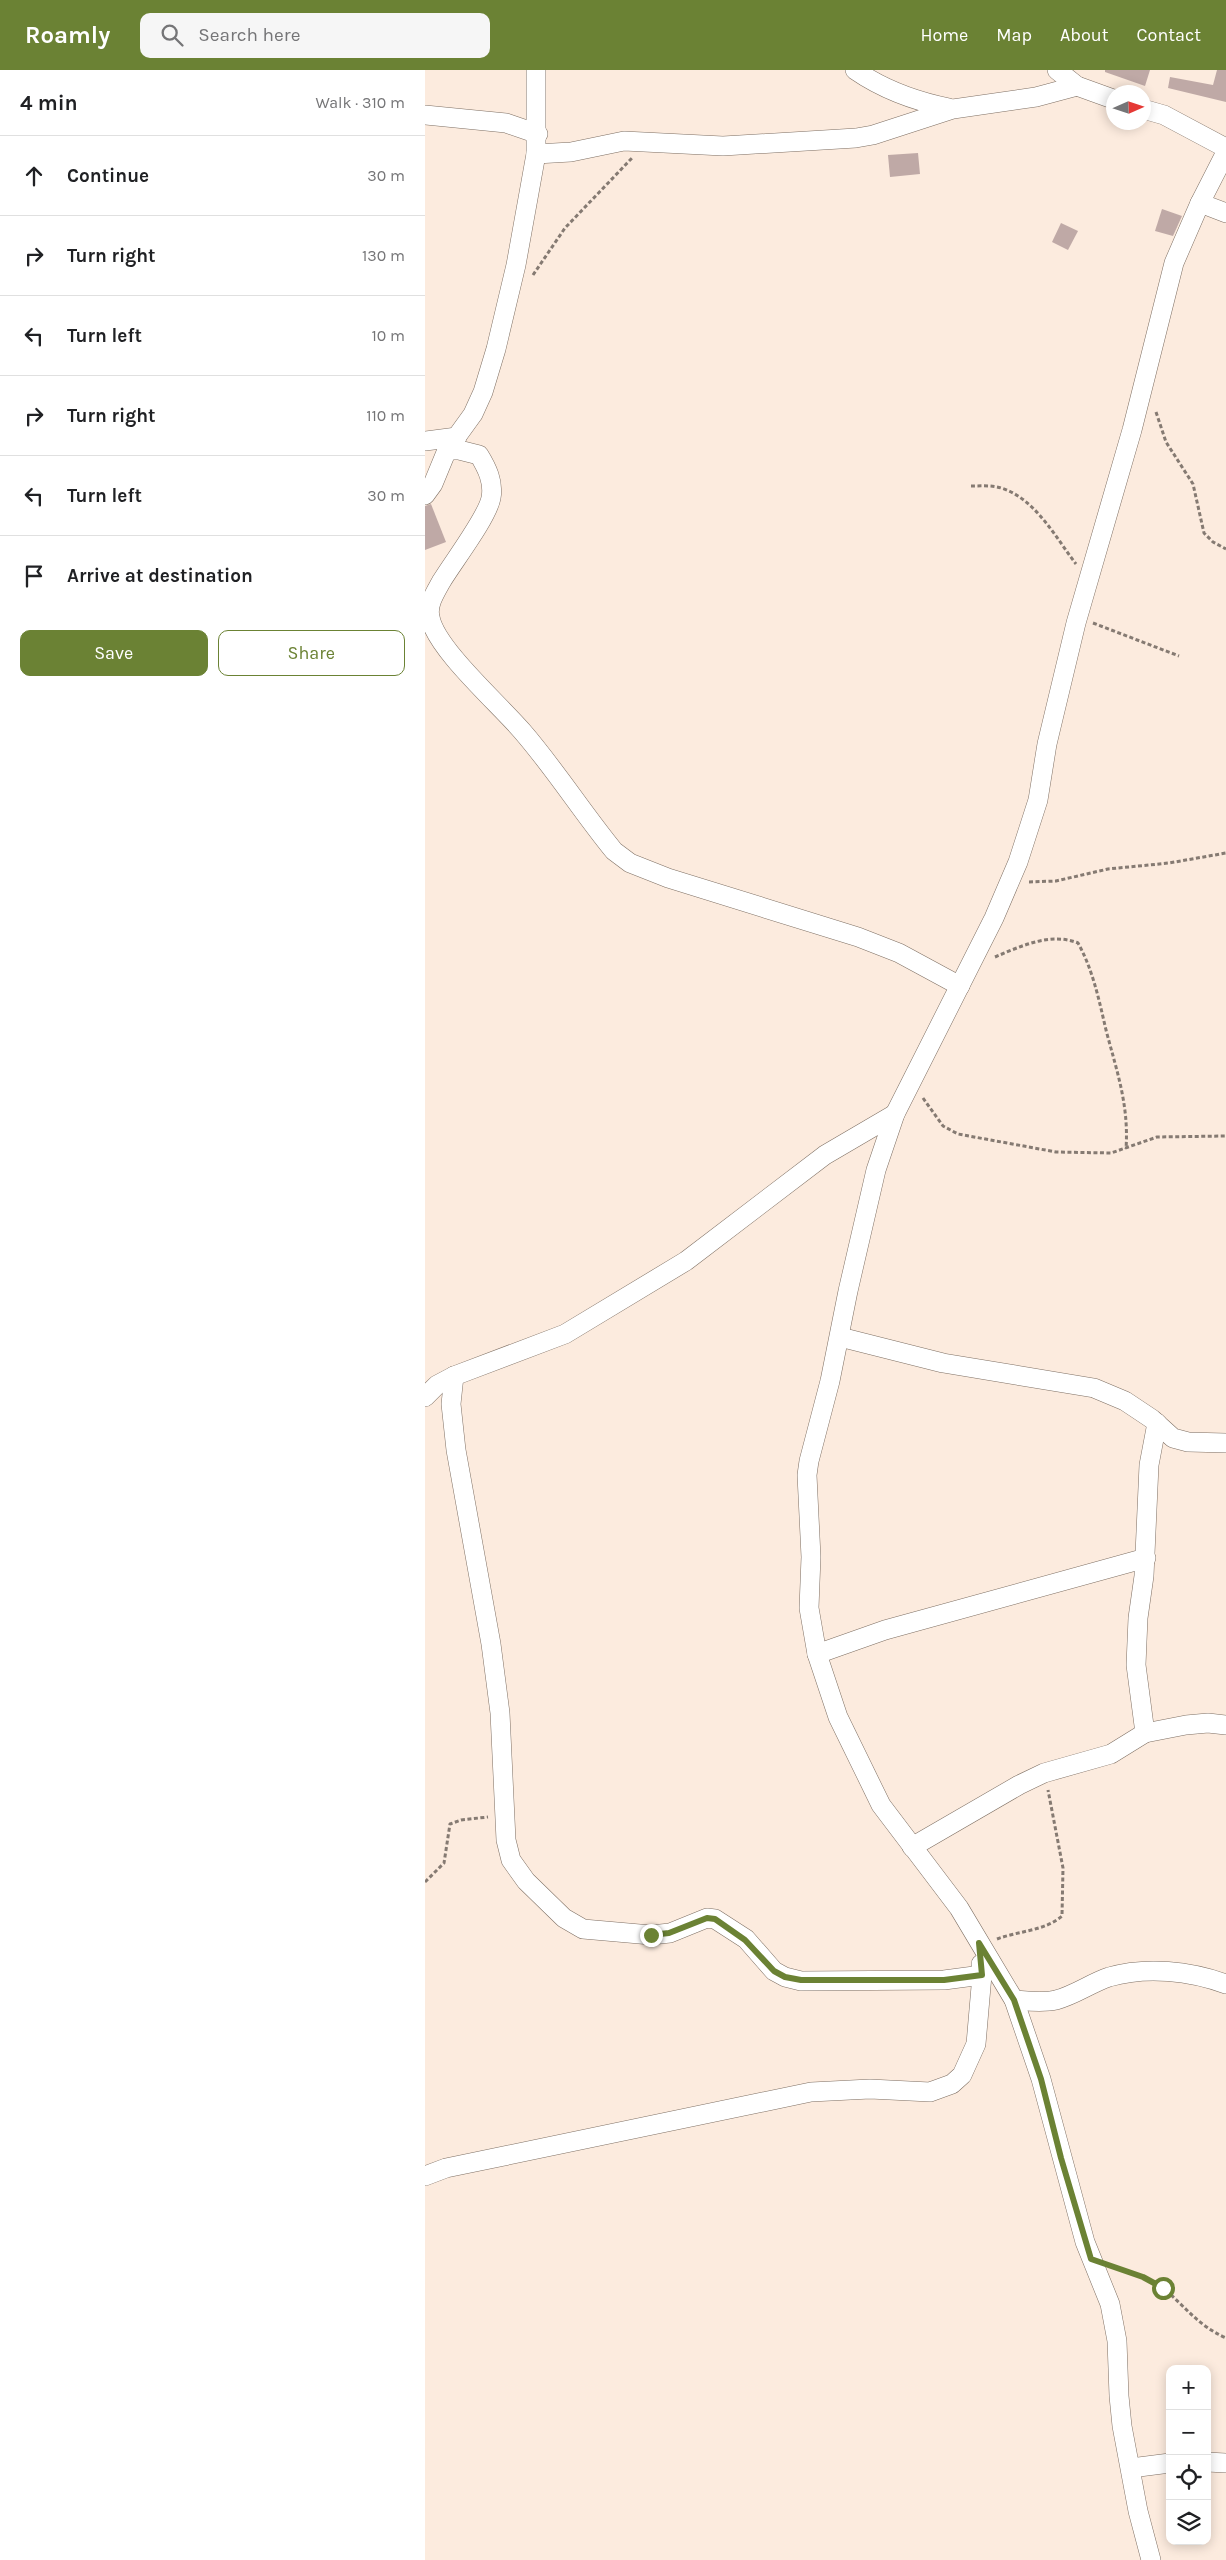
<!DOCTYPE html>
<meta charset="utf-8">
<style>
body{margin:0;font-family:Karla,sans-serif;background:#f6f6f6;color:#202124}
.controls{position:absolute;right:15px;bottom:15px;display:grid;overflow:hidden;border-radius:10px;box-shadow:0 2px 12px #0003}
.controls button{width:45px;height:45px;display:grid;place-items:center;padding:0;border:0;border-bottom:1px solid #e0e0e0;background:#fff;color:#202124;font:25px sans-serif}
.compass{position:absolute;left:681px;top:15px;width:45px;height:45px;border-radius:50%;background:#fff;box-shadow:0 2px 12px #0003;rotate:87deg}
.stop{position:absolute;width:15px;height:15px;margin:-11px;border:4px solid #6b8234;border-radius:50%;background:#fff}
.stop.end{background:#6b8234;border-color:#fff;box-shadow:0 1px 5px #0008}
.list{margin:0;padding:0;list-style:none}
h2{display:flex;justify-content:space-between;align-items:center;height:65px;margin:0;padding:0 20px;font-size:21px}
h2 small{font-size:16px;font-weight:400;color:#757577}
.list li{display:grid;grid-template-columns:32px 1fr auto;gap:15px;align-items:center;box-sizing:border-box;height:80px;padding:0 20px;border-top:1px solid #e0e0e0}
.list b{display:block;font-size:19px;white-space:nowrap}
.list em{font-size:16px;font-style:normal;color:#757577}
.actions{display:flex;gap:10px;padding:15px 20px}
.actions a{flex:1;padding:11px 0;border:1px solid #6b8234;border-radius:10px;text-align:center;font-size:18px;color:#6b8234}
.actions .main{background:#6b8234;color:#fff}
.icon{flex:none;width:28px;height:28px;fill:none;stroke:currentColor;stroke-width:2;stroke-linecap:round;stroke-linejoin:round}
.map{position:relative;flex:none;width:801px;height:2490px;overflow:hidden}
header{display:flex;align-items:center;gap:30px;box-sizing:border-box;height:70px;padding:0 25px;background:#6b8234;color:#fff}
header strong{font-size:24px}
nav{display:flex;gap:28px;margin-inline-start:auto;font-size:18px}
.search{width:350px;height:45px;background:#f6f6f6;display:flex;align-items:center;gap:12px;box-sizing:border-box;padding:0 18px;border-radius:10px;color:#757577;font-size:19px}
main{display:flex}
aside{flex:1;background:#fff}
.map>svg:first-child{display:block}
.building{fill:#bfa9a6}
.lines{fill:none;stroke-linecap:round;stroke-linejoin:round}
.minor-casing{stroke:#7e6f63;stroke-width:20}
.path{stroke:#857a72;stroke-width:3;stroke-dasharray:4 2.5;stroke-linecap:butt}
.minor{stroke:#fff;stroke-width:19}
.route{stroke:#6b8234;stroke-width:6}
</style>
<header>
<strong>Roamly</strong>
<div class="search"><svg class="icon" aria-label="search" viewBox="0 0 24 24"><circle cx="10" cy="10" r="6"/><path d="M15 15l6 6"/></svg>Search here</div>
<nav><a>Home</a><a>Map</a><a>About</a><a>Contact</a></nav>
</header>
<main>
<aside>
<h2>4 min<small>Walk · 310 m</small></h2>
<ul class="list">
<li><svg class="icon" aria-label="ahead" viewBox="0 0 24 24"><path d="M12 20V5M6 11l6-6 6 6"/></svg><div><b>Continue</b></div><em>30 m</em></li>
<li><svg class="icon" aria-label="right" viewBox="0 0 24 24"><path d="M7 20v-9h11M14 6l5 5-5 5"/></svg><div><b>Turn right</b></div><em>130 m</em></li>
<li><svg class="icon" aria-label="left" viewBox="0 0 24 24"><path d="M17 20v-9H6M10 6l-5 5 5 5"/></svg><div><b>Turn left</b></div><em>10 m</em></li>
<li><svg class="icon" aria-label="right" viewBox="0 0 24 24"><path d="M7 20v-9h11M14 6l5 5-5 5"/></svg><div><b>Turn right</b></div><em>110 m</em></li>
<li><svg class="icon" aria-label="left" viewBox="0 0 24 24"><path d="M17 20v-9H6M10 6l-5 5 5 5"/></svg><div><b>Turn left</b></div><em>30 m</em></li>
<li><svg class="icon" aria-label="arrive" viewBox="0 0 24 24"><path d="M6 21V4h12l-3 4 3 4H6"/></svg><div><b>Arrive at destination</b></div></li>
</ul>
<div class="actions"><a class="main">Save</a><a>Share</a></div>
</aside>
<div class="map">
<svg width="801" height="2490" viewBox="0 0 801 2490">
<rect width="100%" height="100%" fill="#fcebde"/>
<g class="building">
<polygon points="680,0 725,0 720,16 680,2"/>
<polygon points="792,0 801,0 801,32 743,18 745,7 788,15"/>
<polygon points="493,83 495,104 465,107 463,85"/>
<polygon points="737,139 757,146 748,166 730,161"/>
<polygon points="636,153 653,161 643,180 627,172"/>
<polygon points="6,434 21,472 0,480 0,436"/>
</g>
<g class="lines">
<defs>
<g id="minor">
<path d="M430,0c29,20 59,31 94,38"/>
<polyline points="632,0 652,16 688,29"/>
<polyline points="718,39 739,45 801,78"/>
<polyline points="0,45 81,53 113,64"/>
<polyline points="111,84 146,82 199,71 298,76 431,68 448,65 528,39 611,27 652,16"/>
<polyline points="775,133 801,143"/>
<polyline points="0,371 32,367"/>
<path d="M22,380h12l20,5c8,13 15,27 12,43 -4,20 -38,64 -50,84 -6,11 -14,23 -11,35 5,31 70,88 92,114 33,38 60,81 92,120l16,12 38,15 190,59 41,16 61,33"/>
<polyline points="0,425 8,414 22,380 48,344 58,322 71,279 91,195 111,84 111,0"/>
<polyline points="415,1267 518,1293 669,1318 700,1331 727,1349 748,1368 763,1372 801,1373"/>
<polyline points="29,1306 26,1334 31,1380 66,1574 75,1643 81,1770 86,1790 101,1811 139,1848 158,1859 226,1865 245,1863 282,1848 290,1849 321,1869 349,1901 360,1907 376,1911 519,1910 557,1905"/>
<polyline points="0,1327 12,1315 29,1306 140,1264 261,1191 400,1085 470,1044"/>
<polyline points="392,1584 460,1560 721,1488"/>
<polyline points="720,1663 711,1595 713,1548 719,1506 724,1395 732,1353"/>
<polyline points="487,1777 594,1715 619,1703 686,1684 720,1663 761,1655 783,1653 801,1655"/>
<path d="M589,1930c14,1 29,3 42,0 19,-5 35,-17 53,-23 38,-11 81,-6 117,7"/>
<polyline points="0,2106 21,2098 386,2022 445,2019 505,2022 527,2014 537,2005 551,1974 557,1905 556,1894"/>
<polyline points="782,2392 801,2393"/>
<polyline points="706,2398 745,2393"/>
<polyline points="726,2490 713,2441 697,2356 694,2326 692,2271 685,2234 660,2172 616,2009 589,1930 534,1838 456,1735 413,1647 392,1584 384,1538 386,1487 382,1405 384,1391 405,1311 423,1221 451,1100 470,1044 569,848 593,792 613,730 622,674 651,553 707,360 749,193 775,133 801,82"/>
</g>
</defs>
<use href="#minor" class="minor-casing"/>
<g class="path">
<polyline points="108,205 140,158 207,88"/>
<polyline points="731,342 741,372 768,414 779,463 788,472 801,479"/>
<path d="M546,416c10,0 21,-1 30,2 34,10 55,50 75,76"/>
<polyline points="668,553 754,586"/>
<polyline points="604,812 631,811 683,799 744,793 801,783"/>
<path d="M570,887c26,-11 56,-25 83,-14 15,27 21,57 28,87 11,42 23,75 20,119"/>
<polyline points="498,1028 518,1056 533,1064 631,1082 686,1083 732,1067 801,1066"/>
<polyline points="0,1812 19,1793 25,1754 36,1750 63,1747"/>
<path d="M572,1869c21,-8 48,-8 65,-23l1,-48 -15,-78"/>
<path d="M688,2197c17,5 35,10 50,21 23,19 34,37 63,50"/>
</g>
<use href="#minor" class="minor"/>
</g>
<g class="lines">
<polyline class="route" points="226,1865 244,1863 282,1848 290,1849 320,1870 349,1901 360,1907 376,1910 519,1910 557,1905 554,1873 589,1930 616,2009 636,2088 666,2189 718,2207 738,2218"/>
</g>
</svg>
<div class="controls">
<button>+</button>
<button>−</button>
<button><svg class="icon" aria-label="locate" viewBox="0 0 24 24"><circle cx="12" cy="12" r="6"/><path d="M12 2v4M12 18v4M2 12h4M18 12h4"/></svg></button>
<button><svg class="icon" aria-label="layers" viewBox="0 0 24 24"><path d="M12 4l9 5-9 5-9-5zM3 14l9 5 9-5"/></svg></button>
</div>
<svg class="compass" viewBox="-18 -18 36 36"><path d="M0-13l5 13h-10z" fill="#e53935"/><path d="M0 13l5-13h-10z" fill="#757577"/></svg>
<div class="stop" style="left:738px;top:2218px"></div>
<div class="stop end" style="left:226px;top:1865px"></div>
</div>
</main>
